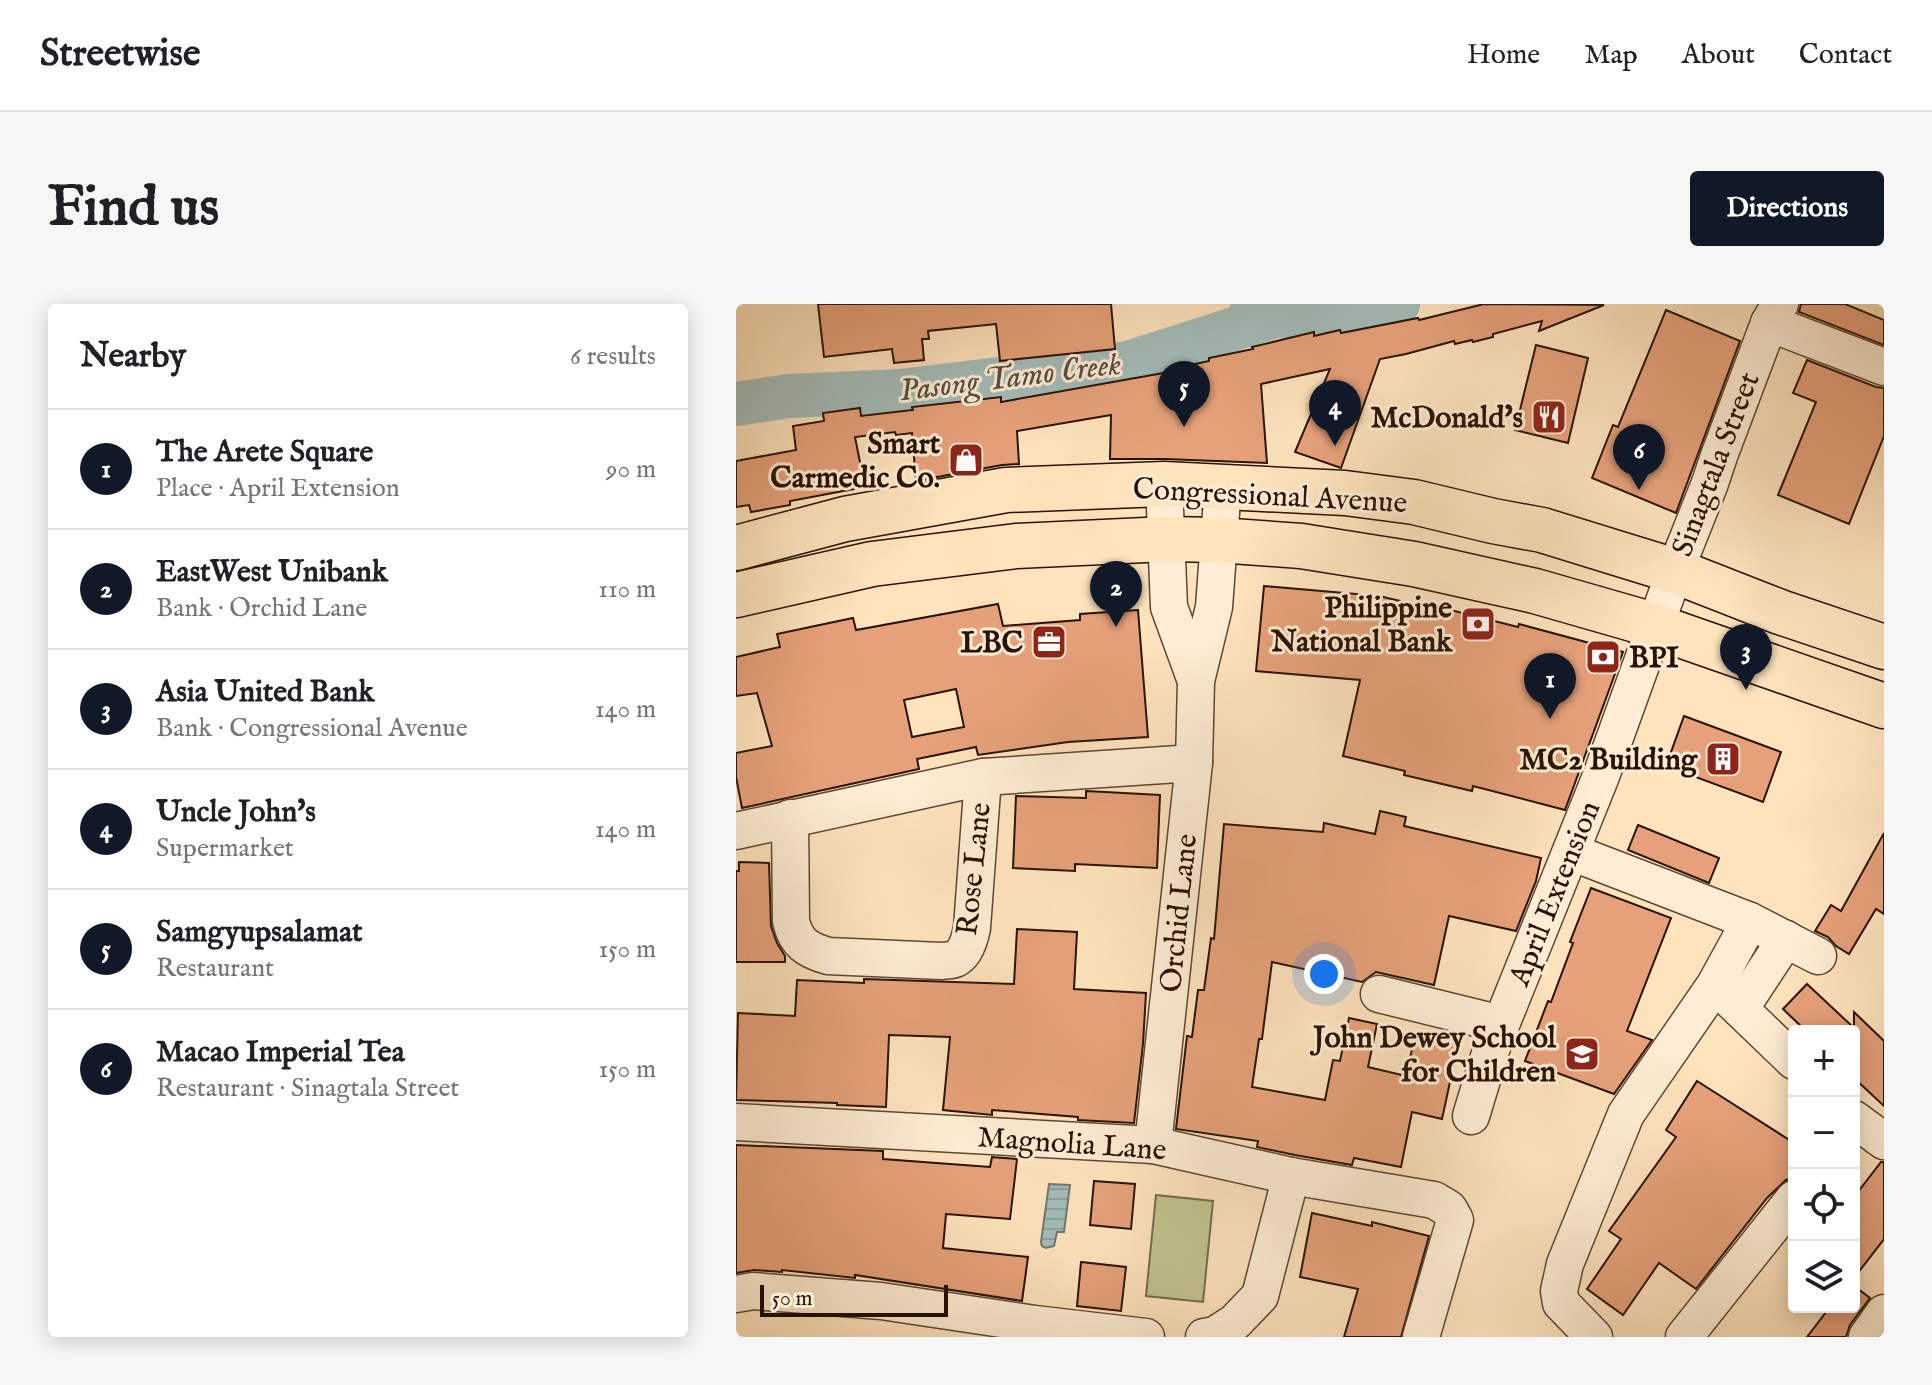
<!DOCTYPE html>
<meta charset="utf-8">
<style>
body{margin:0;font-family:"IM FELL English",serif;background:#f6f6f6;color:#202124}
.controls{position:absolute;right:24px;bottom:24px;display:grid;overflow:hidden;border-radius:8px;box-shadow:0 4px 20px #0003}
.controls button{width:72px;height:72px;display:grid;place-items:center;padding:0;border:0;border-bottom:2px solid #e0e0e0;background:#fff;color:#202124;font:40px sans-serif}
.scale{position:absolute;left:24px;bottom:20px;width:188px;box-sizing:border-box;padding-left:8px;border:4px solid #291305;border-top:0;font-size:22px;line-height:28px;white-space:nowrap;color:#291305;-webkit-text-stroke:6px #feedd4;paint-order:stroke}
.you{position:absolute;left:588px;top:670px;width:28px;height:28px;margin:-20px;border:6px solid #fff;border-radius:50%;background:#1a73e8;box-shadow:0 0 0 12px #1a73e833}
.badge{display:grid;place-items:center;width:52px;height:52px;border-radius:50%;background:#111827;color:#fff;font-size:26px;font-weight:700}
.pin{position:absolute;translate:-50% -66px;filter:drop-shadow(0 2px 4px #0008)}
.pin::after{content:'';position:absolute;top:42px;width:28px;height:24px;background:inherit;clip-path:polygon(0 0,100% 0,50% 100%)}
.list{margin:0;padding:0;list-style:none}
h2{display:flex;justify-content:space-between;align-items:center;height:104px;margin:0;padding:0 32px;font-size:34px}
h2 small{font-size:26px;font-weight:400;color:#757577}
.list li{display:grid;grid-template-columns:52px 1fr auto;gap:24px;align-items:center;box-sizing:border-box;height:120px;padding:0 32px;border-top:2px solid #e0e0e0}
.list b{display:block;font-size:30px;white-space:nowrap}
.list p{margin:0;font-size:26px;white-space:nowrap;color:#757577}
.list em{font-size:26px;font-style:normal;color:#757577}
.icon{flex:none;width:44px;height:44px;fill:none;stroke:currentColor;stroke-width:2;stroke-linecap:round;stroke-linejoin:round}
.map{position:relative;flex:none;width:1148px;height:1033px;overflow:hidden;border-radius:8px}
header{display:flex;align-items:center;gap:48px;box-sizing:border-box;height:112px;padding:0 40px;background:#fff;border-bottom:2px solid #e0e0e0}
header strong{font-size:38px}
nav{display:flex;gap:44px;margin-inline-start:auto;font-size:28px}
.intro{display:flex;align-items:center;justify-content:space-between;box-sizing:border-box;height:192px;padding:0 48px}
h1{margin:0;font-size:56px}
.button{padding:20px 36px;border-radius:8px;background:#111827;color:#fff;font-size:28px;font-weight:700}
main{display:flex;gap:48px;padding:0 48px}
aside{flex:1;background:#fff;border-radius:8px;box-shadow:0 4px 20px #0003}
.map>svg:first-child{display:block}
.garden{fill:#c1c390;stroke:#756b4a;stroke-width:2}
.water{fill:url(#water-rules);stroke:#727871;stroke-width:2}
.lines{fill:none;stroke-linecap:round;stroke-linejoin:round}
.river{stroke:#a3bcb9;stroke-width:44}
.building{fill:#e6a17a;stroke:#291305;stroke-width:2;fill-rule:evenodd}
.minor-casing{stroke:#5e4733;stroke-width:39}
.major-casing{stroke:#291305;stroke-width:47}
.minor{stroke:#feedd4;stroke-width:36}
.major{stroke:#fee3bd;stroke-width:44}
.labels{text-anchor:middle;stroke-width:6;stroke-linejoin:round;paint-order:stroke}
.poi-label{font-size:30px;font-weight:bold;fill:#291305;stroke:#feedd4;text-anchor:end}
.street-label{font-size:30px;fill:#291305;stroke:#feedd4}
.water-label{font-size:32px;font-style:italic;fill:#544e44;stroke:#feedd4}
</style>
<header>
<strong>Streetwise</strong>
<nav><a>Home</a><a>Map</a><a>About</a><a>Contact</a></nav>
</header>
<div class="intro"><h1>Find us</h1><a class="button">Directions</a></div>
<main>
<aside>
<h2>Nearby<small>6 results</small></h2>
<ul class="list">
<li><span class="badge">1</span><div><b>The Arete Square</b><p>Place · April Extension</p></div><em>90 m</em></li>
<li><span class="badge">2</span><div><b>EastWest Unibank</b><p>Bank · Orchid Lane</p></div><em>110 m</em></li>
<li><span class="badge">3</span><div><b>Asia United Bank</b><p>Bank · Congressional Avenue</p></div><em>140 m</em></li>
<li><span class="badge">4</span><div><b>Uncle John's</b><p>Supermarket</p></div><em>140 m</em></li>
<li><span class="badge">5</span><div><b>Samgyupsalamat</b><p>Restaurant</p></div><em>150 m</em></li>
<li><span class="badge">6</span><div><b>Macao Imperial Tea</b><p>Restaurant · Sinagtala Street</p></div><em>150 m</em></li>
</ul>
</aside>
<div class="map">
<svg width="1148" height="1033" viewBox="0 0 1148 1033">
<defs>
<pattern id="water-rules" width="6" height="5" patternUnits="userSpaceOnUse" patternTransform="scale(2)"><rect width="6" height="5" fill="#a3bcb9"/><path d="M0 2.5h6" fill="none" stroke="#8ca19e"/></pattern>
</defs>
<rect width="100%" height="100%" fill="#fee3bd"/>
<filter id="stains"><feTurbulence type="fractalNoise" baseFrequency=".0025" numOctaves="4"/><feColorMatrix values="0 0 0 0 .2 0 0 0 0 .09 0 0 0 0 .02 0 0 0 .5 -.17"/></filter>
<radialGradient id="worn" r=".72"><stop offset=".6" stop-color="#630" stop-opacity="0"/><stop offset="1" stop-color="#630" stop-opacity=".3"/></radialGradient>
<polygon class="garden" points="420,891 477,897 467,998 410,992"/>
<polygon class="water" points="313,880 334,881 328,928 321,928 318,942 310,944 306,942 305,938"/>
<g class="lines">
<g class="river">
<path d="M516,4c8,2 16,5 24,7 35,6 88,-2 122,-11"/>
<polyline points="0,100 53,92 165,87 392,59 542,11"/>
</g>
</g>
<g class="building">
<polygon points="82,0 375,0 379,45 264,57 260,20 192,27 193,35 186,35 188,56 158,59 156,45 88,53"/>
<polygon points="748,0 868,1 803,27 806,17 757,30 757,33 737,38 736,36 719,40 718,37 670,50 644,55 605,164 559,148 594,65 525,80 531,159 429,155 374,155 375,111 281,127 283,160 266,161 180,177 176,129 160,131 159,128 119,133 129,183 54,197 54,201 15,208 13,201 0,203 0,157 60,146 57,122 88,117 87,109 124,104 125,112 177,106 176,103 265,93 265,98 433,68 432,66 473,57 473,54 517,45 516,43 578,28 578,32 604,26 605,29 682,14 683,16"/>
<polygon points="1065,0 1109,0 1148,16 1148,41 1063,8"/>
<polygon points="930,6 1004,37 940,209 856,174 877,121 882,123"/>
<polygon points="800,41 852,54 832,139 779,126"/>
<polygon points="1071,56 1140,83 1148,84 1148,132 1113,220 1042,191 1080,98 1057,89"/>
<polygon points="528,282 643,292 707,307 707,304 782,323 783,320 887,348 829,506 737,482 736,487 668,471 669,467 607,452 624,376 520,367"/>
<path d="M262,300l5,22 77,-6v-6l58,-4 10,127 -80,5 -90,13 -2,-8 -59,12 2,10 -177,39 -6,-31v-24l36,-7 -15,-53 -21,3v-39l44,-10 -3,-13 76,-16 3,12zM220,385l8,38 -52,10 -8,-37z"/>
<polygon points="948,412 1045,448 1027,498 930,462"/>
<polygon points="350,487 424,491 421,564 339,560 339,567 277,564 280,492 350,494"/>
<polygon points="644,507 670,513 668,522 805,554 800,577 780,627 713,612 698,681 640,668 626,678 536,658 526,735 523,735 516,783 589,796 597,756 604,757 613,714 641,720 632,763 670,772 679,732 722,741 706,815 676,808 665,863 618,854 616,861 559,851 521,843 522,837 440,825 451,732 456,733 462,686 468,686 475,634 478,635 488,520 587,528 588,519 639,530"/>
<polygon points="902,521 983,554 973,579 892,546"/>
<polygon points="1148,529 1148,610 1140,605 1113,650 1100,642 1092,633 1079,627 1095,601 1105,607"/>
<polygon points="3,558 33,559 35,622 41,639 49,652 49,658 0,658 0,567 3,567"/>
<polygon points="855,584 935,614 891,727 916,736 878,790 789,757 812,697 815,698 837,639 834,638"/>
<polygon points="281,625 341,628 338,685 410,689 407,740 398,819 342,816 342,813 256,806 256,811 207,806 214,733 153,731 150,803 101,801 101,799 0,796 2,709 59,712 61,676 128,679 128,675 278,680"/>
<polygon points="1071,680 1118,724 1118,708 1148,737 1148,802 1118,774 1118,727 1070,727 1047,705"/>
<polygon points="961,777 1058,839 1058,874 1050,876 1031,894 960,985 923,959 887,1011 851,985 885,935 873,927 940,833 930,826"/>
<polygon points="0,841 147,847 147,855 254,863 256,853 281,855 274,915 210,910 207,944 292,953 286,997 119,971 119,974 46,966 46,968 18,966 0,969"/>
<polygon points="1145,858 1148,858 1148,935 1118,974 1118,893"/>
<polygon points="358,877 399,880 395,925 354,921"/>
<polygon points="576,909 636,922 636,918 693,932 665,1033 608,1033 622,985 564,973"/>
<polygon points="345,958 390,963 385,1007 341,1002"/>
<polygon points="1118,982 1134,994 1114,1021 1110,1033 1071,1033 1094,1003 1118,1003"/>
</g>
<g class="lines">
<defs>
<g id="minor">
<polyline points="1033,19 1148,63"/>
<polyline points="428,180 433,303 460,377"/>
<path d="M54,514l1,103c5,22 16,29 37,35l113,5c4,-1 10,0 14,-2 11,-5 15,-21 17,-31l11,-151"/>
<polyline points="0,527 247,473 458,459"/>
<polyline points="835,548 1014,617 1082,652"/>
<polyline points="979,681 1058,757"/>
<polyline points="643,690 765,720"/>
<polyline points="1004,705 1050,635"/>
<polyline points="735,812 756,743 865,472 939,267 974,179 983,152 1033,19 1044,0"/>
<polyline points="1118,815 1148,837"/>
<polyline points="0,818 417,841 555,872 698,896 713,905 719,916 685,1033"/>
<polyline points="417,841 458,459 460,377 478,303 487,182"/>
<polyline points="0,990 17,987 145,997 299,1020 410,1033"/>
<polyline points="468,1033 479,1031 499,1018 524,992 555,872"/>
<polyline points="858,1033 825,999 823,987 829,960 890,810 979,681 1014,617"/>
<polyline points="948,1033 1058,895"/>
<polyline points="1131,1033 1148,1009"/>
</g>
<g id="major">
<polyline points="0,244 109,215 270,186 428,180 609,189 678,198 757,217 806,226 939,267 1044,308 1148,343"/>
<polyline points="0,291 136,260 280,242 431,235 482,236 565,242 678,260 799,287 907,318 1148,402"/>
</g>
</defs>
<use href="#minor" class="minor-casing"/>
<use href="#major" class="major-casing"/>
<use href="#minor" class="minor"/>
<use href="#major" class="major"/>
</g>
<defs>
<symbol id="restaurant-square" viewBox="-11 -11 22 22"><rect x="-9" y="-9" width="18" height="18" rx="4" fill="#8f2418" stroke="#feedd4"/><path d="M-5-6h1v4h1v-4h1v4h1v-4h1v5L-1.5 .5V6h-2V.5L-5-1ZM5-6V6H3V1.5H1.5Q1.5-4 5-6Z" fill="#fff"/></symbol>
<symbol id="shop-square" viewBox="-11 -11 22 22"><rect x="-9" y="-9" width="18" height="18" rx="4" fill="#8f2418" stroke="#feedd4"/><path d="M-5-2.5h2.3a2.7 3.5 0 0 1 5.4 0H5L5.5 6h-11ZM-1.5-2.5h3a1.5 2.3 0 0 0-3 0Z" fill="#fff"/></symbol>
<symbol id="bank-square" viewBox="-11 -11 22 22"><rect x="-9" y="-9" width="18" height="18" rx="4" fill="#8f2418" stroke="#feedd4"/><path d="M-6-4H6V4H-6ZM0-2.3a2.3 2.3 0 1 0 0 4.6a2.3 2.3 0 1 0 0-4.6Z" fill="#fff"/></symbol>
<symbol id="office-square" viewBox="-11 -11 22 22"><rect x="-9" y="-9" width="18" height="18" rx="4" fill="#8f2418" stroke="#feedd4"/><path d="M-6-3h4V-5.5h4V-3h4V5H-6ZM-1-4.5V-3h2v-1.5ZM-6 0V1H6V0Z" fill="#fff"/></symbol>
<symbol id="building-square" viewBox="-11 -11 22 22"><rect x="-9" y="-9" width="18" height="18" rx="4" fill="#8f2418" stroke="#feedd4"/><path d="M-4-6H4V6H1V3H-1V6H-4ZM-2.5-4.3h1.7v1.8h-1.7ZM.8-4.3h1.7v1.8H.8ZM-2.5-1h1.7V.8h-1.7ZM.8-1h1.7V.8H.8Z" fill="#fff"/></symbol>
<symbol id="school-square" viewBox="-11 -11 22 22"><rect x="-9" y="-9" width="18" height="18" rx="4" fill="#8f2418" stroke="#feedd4"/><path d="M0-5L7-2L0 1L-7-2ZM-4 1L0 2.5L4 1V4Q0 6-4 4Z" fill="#fff"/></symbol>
</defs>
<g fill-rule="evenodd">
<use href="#restaurant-square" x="793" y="93" width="40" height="40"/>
<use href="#shop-square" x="210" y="136" width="40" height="40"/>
<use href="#bank-square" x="722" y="300" width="40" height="40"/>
<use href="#office-square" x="293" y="318" width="40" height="40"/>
<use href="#bank-square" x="847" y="333" width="40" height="40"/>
<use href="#building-square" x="967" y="435" width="40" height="40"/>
<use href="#school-square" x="826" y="730" width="40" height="40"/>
</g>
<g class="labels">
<g class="poi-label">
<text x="787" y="123">McDonald's</text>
<text x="204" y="149">Smart<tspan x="204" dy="34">Carmedic Co.</tspan></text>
<text x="716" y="313">Philippine<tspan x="716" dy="34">National Bank</tspan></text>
<text x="287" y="348">LBC</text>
<text x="893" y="363" text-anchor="start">BPI</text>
<text x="961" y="465">MC2 Building</text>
<text x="820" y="743">John Dewey School<tspan x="820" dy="34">for Children</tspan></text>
</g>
<g class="street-label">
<text transform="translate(979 160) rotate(-69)" y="10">Sinagtala Street</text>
<text transform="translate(534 191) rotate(3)" y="10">Congressional Avenue</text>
<text transform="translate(237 565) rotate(-84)" y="10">Rose Lane</text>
<text transform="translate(818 589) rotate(-68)" y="10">April Extension</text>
<text transform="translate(442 609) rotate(-84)" y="10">Orchid Lane</text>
<text transform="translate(336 839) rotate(4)" y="10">Magnolia Lane</text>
</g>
<g class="water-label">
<text transform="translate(274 72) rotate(-7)" y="11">Pasong Tamo Creek</text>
</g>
</g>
<rect width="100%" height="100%" filter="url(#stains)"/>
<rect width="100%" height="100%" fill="url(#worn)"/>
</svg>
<div class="controls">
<button>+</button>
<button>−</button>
<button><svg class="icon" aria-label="locate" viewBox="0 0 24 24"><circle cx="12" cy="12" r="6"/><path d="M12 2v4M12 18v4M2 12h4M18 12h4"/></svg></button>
<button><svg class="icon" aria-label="layers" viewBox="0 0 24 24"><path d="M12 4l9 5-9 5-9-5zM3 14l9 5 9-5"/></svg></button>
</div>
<div class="scale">50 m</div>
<div class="you"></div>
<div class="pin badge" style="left:814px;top:415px">1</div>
<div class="pin badge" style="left:380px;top:323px">2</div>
<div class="pin badge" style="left:1010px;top:386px">3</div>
<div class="pin badge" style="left:599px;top:142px">4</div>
<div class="pin badge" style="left:448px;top:123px">5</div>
<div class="pin badge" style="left:903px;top:186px">6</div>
</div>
</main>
